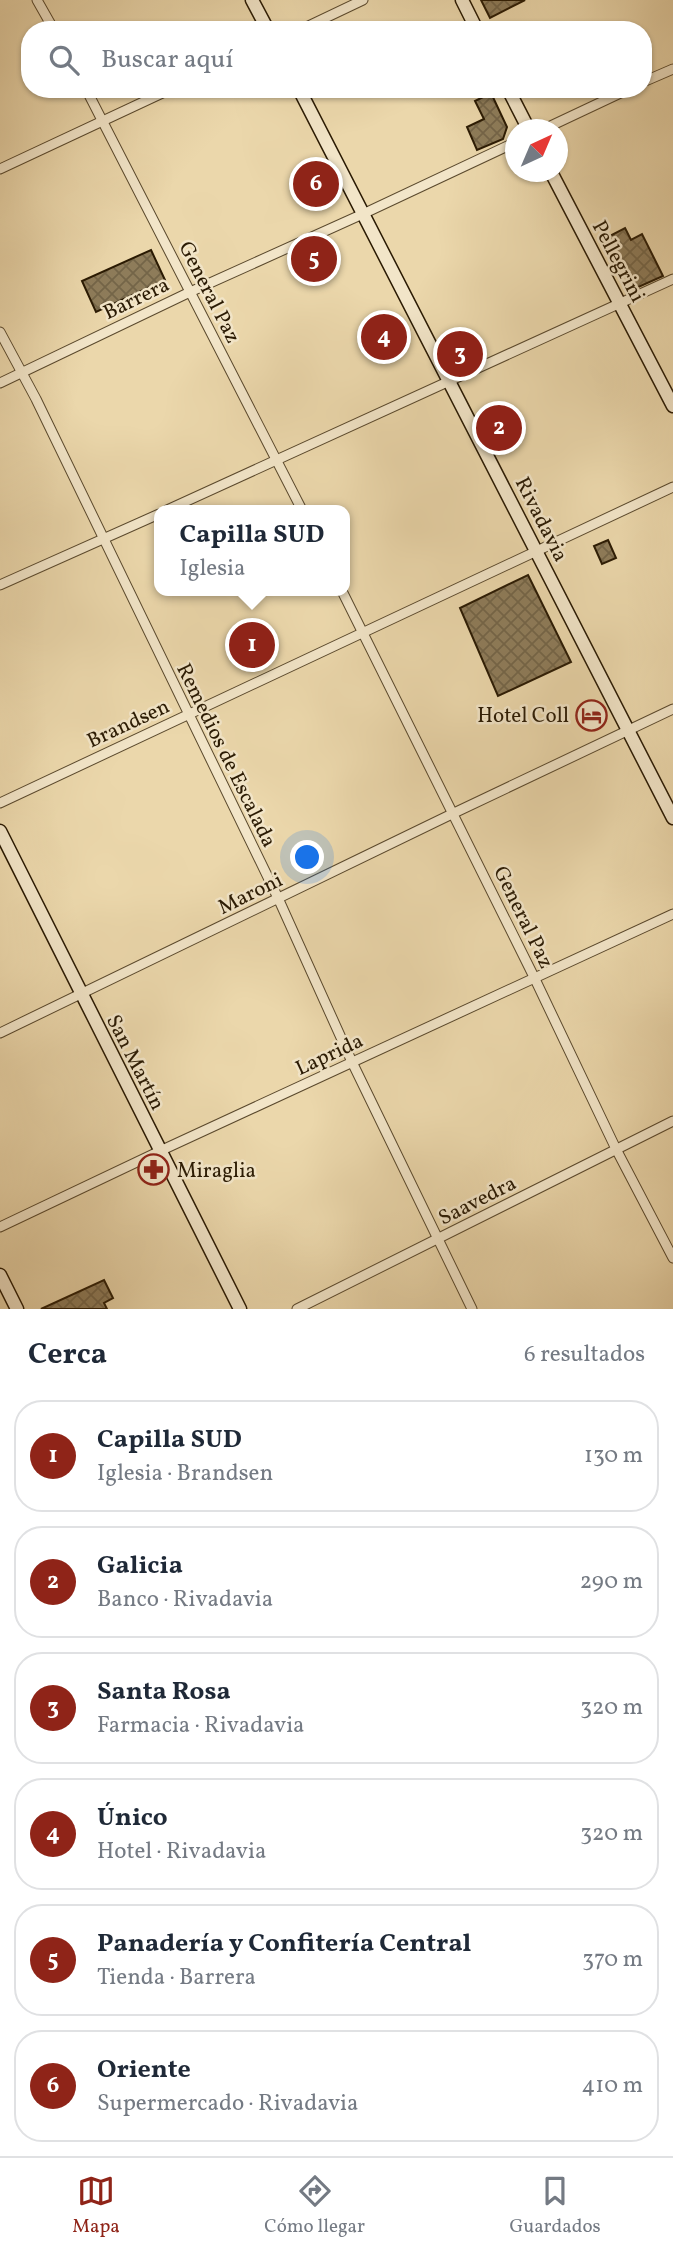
<!DOCTYPE html>
<html lang="es">
<meta charset="utf-8">
<style>
body{margin:0;font-family:Vollkorn,serif;background:#f2f2f3;color:#1f2937}
.compass{position:absolute;left:505px;top:119px;width:63px;height:63px;border-radius:50%;background:#fff;box-shadow:0 2px 5px #0004;rotate:44deg}
.you{position:absolute;left:308px;top:858px;width:24px;height:24px;margin:-18px;border:5px solid #fff;border-radius:50%;background:#1a73e8;box-shadow:0 0 0 10px #1a73e833}
.badge{display:grid;place-items:center;width:46px;height:46px;border-radius:50%;background:#8f2418;color:#fff;font-size:23px;font-weight:700}
.pin{position:absolute;translate:-50% -50%;border:4px solid #fff;box-shadow:0 2px 7px #0006}
.popup{position:absolute;left:154px;top:505px;width:196px;height:91px;box-sizing:border-box;display:grid;place-content:center;border-radius:14px;background:#fff;filter:drop-shadow(0 2px 5px #0005);font-size:23px;white-space:nowrap;color:#747a83}
.popup b{font-size:26px;color:#1f2937}
.popup::after{content:'';position:absolute;left:50%;top:100%;margin-left:-14px;border:14px solid transparent;border-top-color:#fff}
.list{margin:0;padding:0;list-style:none}
h2{display:flex;justify-content:space-between;align-items:center;height:91px;margin:0;padding:0 28px;font-size:30px}
h2 small{font-size:23px;font-weight:400;color:#747a83}
.list li{display:grid;grid-template-columns:46px 1fr auto;gap:21px;align-items:center;box-sizing:border-box;height:112px;margin:0 14px 14px;padding:0 14px;border:2px solid #e0e1e3;border-radius:28px}
.list b{display:block;font-size:26px;white-space:nowrap}
.list p{margin:0;font-size:23px;white-space:nowrap;color:#747a83}
.list em{font-size:23px;font-style:normal;color:#747a83}
.icon{flex:none;width:38px;height:38px;fill:none;stroke:currentColor;stroke-width:2;stroke-linecap:round;stroke-linejoin:round}
.map{position:relative;flex:none;width:673px;height:1309px;overflow:hidden}
.search{position:absolute;background:#fff;box-shadow:0 2px 5px #0004;left:21px;right:21px;top:21px;height:77px;display:flex;align-items:center;gap:18px;box-sizing:border-box;padding:0 24px;border-radius:28px;color:#747a83;font-size:26px}
.sheet{height:847px;background:#fff}
nav{display:flex;justify-content:space-around;align-items:center;box-sizing:border-box;height:98px;border-top:2px solid #e0e1e3;background:#fff;font-size:19px;color:#747a83}
nav a{display:grid;justify-items:center;gap:4px}
nav .on{color:#8f2418}
.map>svg:first-child{display:block}
.building{fill:url(#building-cross-hatch);stroke:#2a1a03;stroke-width:2}
.lines{fill:none;stroke-linecap:round;stroke-linejoin:round}
.street-casing{stroke:#5a492d;stroke-width:11}
.secondary-casing{stroke:#2a1a03;stroke-width:15}
.street{stroke:#f2e5c8;stroke-width:9}
.secondary{stroke:#f2e5c8;stroke-width:12}
.labels{text-anchor:middle;stroke-width:5;stroke-linejoin:round;paint-order:stroke}
.street-label{font-size:21px;fill:#2a1a03;stroke:#f2e5c8}
.poi-label{font-size:21px;fill:#2a1a03;stroke:#f2e5c8;text-anchor:end}
</style>
<div class="map">
<svg width="673" height="1309" viewBox="0 0 673 1309">
<defs>
<pattern id="building-cross-hatch" width="8" height="8" patternUnits="userSpaceOnUse" patternTransform="scale(1.75)"><rect width="8" height="8" fill="#8e7c5a"/><path d="M0 0l8 8M0 8l8-8" fill="none" stroke="#746548"/></pattern>
</defs>
<rect width="100%" height="100%" fill="#ebd7ab"/>
<filter id="stains"><feTurbulence type="fractalNoise" baseFrequency=".00286" numOctaves="4"/><feColorMatrix values="0 0 0 0 .2 0 0 0 0 .09 0 0 0 0 .02 0 0 0 .5 -.17"/></filter>
<radialGradient id="worn" r=".72"><stop offset=".6" stop-color="#630" stop-opacity="0"/><stop offset="1" stop-color="#630" stop-opacity=".3"/></radialGradient>
<g class="building">
<polygon points="481,0 525,0 490,18"/>
<polygon points="491,93 507,127 503,139 477,150 467,127 484,119 475,101"/>
<polygon points="625,228 631,240 642,234 663,276 634,289 631,288 606,238"/>
<polygon points="151,250 165,280 96,312 82,281"/>
<polygon points="608,540 616,558 602,564 594,546"/>
<polygon points="528,575 571,662 498,696 460,608"/>
<polygon points="104,1280 113,1298 104,1303 107,1309 41,1309"/>
</g>
<g class="lines">
<defs>
<g id="street">
<polyline points="37,0 54,30"/>
<polyline points="300,30 363,0"/>
<polyline points="643,82 673,69"/>
<polyline points="86,89 302,510"/>
<polyline points="542,130 629,89"/>
<polyline points="0,169 171,89"/>
<polyline points="0,332 36,399 278,898 352,1062 472,1309"/>
<polyline points="0,383 190,292 365,213 516,142"/>
<polyline points="167,510 673,279"/>
<polyline points="0,585 159,514"/>
<polyline points="342,591 534,977 616,1149 673,1258"/>
<polyline points="0,803 673,487"/>
<polyline points="0,1033 454,813 673,709"/>
<polyline points="0,1227 160,1151 673,914"/>
<polyline points="297,1309 673,1121"/>
</g>
<g id="secondary">
<polyline points="252,0 268,30"/>
<polyline points="462,0 477,30"/>
<polyline points="299,89 673,818"/>
<polyline points="508,89 529,130"/>
<polyline points="551,172 673,406"/>
<polyline points="0,831 240,1309"/>
<polyline points="0,1275 17,1309"/>
</g>
</defs>
<use href="#street" class="street-casing"/>
<use href="#secondary" class="secondary-casing"/>
<use href="#street" class="street"/>
<use href="#secondary" class="secondary"/>
</g>
<defs>
<symbol id="hotel-ring" viewBox="-11 -11 22 22"><circle r="9.5" fill="#f2e5c8" stroke="#8f2418" stroke-width="1.5"/><path d="M-6-4.5h1.5V1H6V5H4.5V3h-9V5H-6ZM-4 0a1.8 1.8 0 1 1 3.6 0ZM.5 0V-2.5h3Q6-2.5 6 0Z" fill="#8f2418"/></symbol>
<symbol id="pharmacy-ring" viewBox="-11 -11 22 22"><circle r="9.5" fill="#f2e5c8" stroke="#8f2418" stroke-width="1.5"/><path d="M-2-6h4v4h4v4h-4v4h-4v-4h-4v-4h4Z" fill="#8f2418"/></symbol>
</defs>
<g fill-rule="evenodd">
<use href="#hotel-ring" x="574" y="698" width="35" height="35"/>
<use href="#pharmacy-ring" x="136" y="1152" width="35" height="35"/>
</g>
<g class="labels">
<g class="street-label">
<text transform="translate(619 261) rotate(62)" y="7">Pellegrini</text>
<text transform="translate(210 292) rotate(63)" y="7">General Paz</text>
<text transform="translate(136 298) rotate(-26)" y="7">Barrera</text>
<text transform="translate(542 519) rotate(63)" y="7">Rivadavia</text>
<text transform="translate(128 723) rotate(-25)" y="7">Brandsen</text>
<text transform="translate(227 755) rotate(64)" y="7">Remedios de Escalada</text>
<text transform="translate(250 893) rotate(-26)" y="7">Maroni</text>
<text transform="translate(524 917) rotate(64)" y="7">General Paz</text>
<text transform="translate(329 1054) rotate(-25)" y="7">Laprida</text>
<text transform="translate(136 1062) rotate(63)" y="7">San Martín</text>
<text transform="translate(477 1200) rotate(-27)" y="7">Saavedra</text>
</g>
<g class="poi-label">
<text x="569" y="722">Hotel Coll</text>
<text x="177" y="1177" text-anchor="start">Miraglia</text>
</g>
</g>
<rect width="100%" height="100%" filter="url(#stains)"/>
<rect width="100%" height="100%" fill="url(#worn)"/>
</svg>
<svg class="compass" viewBox="-18 -18 36 36"><path d="M0-13l5 13h-10z" fill="#e53935"/><path d="M0 13l5-13h-10z" fill="#747a83"/></svg>
<div class="you"></div>
<div class="pin badge" style="left:252px;top:645px">1</div>
<div class="popup"><b>Capilla SUD</b>Iglesia</div>
<div class="pin badge" style="left:499px;top:428px">2</div>
<div class="pin badge" style="left:460px;top:354px">3</div>
<div class="pin badge" style="left:384px;top:337px">4</div>
<div class="pin badge" style="left:314px;top:259px">5</div>
<div class="pin badge" style="left:316px;top:184px">6</div>
<div class="search"><svg class="icon" aria-label="search" viewBox="0 0 24 24"><circle cx="10" cy="10" r="6"/><path d="M15 15l6 6"/></svg>Buscar aquí</div>
</div>
<section class="sheet">
<h2>Cerca<small>6 resultados</small></h2>
<ul class="list">
<li><span class="badge">1</span><div><b>Capilla SUD</b><p>Iglesia · Brandsen</p></div><em>130 m</em></li>
<li><span class="badge">2</span><div><b>Galicia</b><p>Banco · Rivadavia</p></div><em>290 m</em></li>
<li><span class="badge">3</span><div><b>Santa Rosa</b><p>Farmacia · Rivadavia</p></div><em>320 m</em></li>
<li><span class="badge">4</span><div><b>Único</b><p>Hotel · Rivadavia</p></div><em>320 m</em></li>
<li><span class="badge">5</span><div><b>Panadería y Confitería Central</b><p>Tienda · Barrera</p></div><em>370 m</em></li>
<li><span class="badge">6</span><div><b>Oriente</b><p>Supermercado · Rivadavia</p></div><em>410 m</em></li>
</ul>
</section>
<nav>
<a class="on"><svg class="icon" aria-label="map" viewBox="0 0 24 24"><path d="M3 6l6-2 6 2 6-2v14l-6 2-6-2-6 2zM9 4v14M15 6v14"/></svg>Mapa</a>
<a><svg class="icon" aria-label="directions" viewBox="0 0 24 24"><path d="M12 3l9 9-9 9-9-9zM9 14v-3h6M13 9l2 2-2 2"/></svg>Cómo llegar</a>
<a><svg class="icon" aria-label="saved" viewBox="0 0 24 24"><path d="M7 4h10v16l-5-4-5 4z"/></svg>Guardados</a>
</nav>
